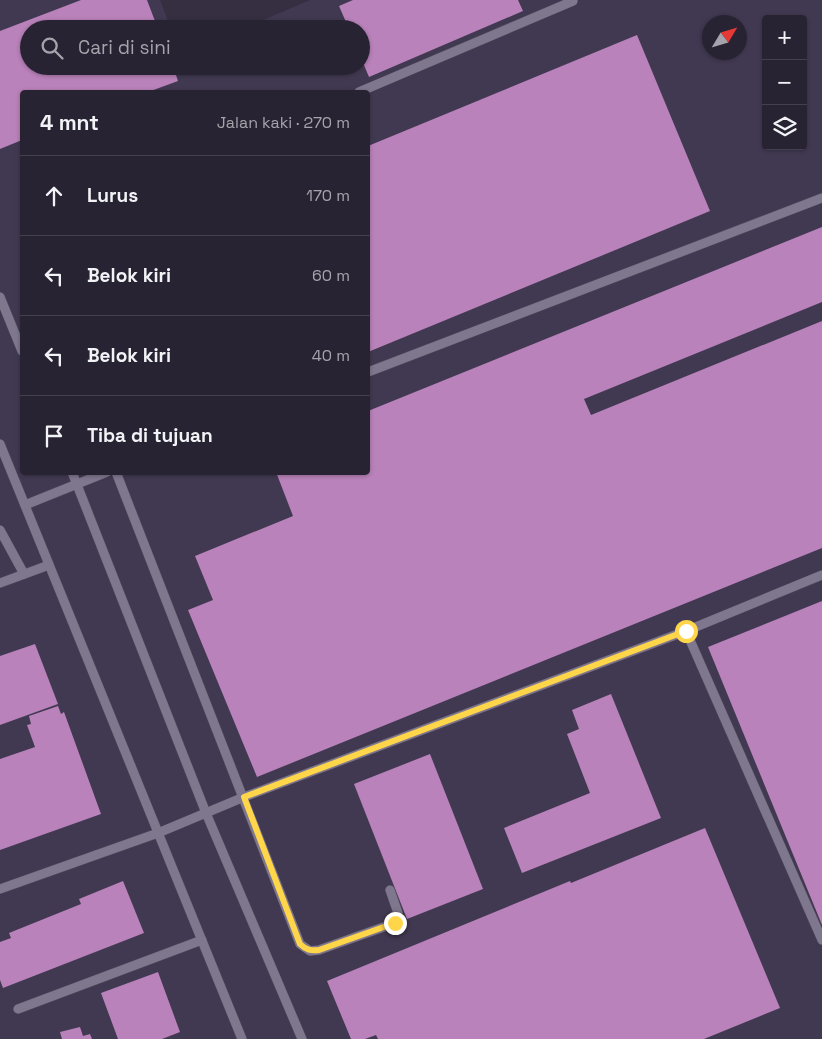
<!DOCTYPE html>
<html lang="id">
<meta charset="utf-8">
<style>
body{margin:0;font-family:"Space Grotesk",sans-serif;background:#342f3e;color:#f1f3f6}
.controls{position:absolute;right:15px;top:15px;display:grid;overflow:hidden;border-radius:5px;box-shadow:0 1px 4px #0004}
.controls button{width:45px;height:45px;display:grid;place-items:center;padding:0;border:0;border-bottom:1px solid #44404d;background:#282332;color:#f1f3f6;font:25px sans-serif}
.compass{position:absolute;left:702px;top:15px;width:45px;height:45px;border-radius:50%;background:#282332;box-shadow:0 1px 4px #0004;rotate:52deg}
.stop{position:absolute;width:15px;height:15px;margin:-11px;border:4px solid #ffd54a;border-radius:50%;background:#fff}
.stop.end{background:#ffd54a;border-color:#fff;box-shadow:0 1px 5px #0008}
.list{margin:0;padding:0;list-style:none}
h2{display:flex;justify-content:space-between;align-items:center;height:65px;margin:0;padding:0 20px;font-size:21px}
h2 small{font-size:16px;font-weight:400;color:#a5a4ac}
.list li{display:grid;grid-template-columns:32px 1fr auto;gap:15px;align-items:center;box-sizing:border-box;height:80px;padding:0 20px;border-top:1px solid #44404d}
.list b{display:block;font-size:19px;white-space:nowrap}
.list em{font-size:16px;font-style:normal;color:#a5a4ac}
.icon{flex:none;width:28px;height:28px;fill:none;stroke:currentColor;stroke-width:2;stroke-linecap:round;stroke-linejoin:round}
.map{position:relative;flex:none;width:822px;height:1039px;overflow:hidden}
.search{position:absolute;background:#282332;box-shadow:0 1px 4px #0004;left:20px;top:20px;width:350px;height:55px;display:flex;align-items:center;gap:12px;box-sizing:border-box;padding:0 18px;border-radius:28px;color:#a5a4ac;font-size:19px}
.panel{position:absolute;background:#282332;box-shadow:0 1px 4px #0004;left:20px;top:90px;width:350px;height:385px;border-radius:5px}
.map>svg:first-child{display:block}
.built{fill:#413951;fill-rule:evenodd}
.building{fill:#b982ba}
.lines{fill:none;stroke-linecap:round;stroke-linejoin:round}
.lane-casing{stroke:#544d5e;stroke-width:10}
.lane{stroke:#7f778e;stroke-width:9}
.route{stroke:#ffd54a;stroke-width:6}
</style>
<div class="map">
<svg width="822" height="1039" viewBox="0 0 822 1039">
<rect width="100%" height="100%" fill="#362f42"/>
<path class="built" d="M0,0h160l11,29h-142v37h332v-37h-119l68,-29h512v1039h-822zM766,19h37v127h-37zM710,22h30v30h-30zM22,92h346v380h-346z"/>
<g class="building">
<polygon points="81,0 147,0 158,29 29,29 29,66 173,66 178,81 148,92 22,92 22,140 0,149 0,31"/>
<polygon points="353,0 518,0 523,11 369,77 361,58 361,29 349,29 339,6"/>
<polygon points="637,35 710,211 368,352 368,146"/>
<polygon points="822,227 822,302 584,399 591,415 822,321 822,548 257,777 188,610 213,600 195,556 293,516 276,472 368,472 368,411"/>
<polygon points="822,601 822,925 708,647"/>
<polygon points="35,644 58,704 0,725 0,656"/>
<polygon points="611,694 661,818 522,873 504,828 590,793 567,734 579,729 572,710"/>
<polygon points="58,706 61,714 64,712 101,814 0,850 0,759 35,747 27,725 31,724 29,716"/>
<polygon points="430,754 483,889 407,919 354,784"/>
<polygon points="705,828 780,1008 704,1039 378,1039 376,1035 365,1039 351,1039 327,981 570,881 571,883"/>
<polygon points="123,881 144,933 3,988 0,980 0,942 11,938 9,933 81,904 79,899"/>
<polygon points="158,972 180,1032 162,1039 118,1039 101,993"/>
<polygon points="80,1027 83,1036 90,1034 92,1039 62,1039 60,1032"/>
</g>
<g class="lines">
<defs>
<g id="lane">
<polyline points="359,92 573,1"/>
<polyline points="0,297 22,351"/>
<polyline points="368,372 822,198"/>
<polyline points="0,444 242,1039"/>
<polyline points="72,472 206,813 302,1039"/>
<polyline points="116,472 300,944 310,951 319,950 395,923 398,913 390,890"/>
<polyline points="25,505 107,472"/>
<polyline points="0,530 24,574"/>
<polyline points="0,583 49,565"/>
<polyline points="686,631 822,940"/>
<polyline points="0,889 158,833 244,797 686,631 822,575"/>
<polyline points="18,1009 202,940"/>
</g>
</defs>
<use href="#lane" class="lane-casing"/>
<use href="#lane" class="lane"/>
</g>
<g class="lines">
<path class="route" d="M395,923l-76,27c-8,1 -13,0 -19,-6l-56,-147 442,-166"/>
</g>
</svg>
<div class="controls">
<button>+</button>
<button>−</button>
<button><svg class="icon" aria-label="layers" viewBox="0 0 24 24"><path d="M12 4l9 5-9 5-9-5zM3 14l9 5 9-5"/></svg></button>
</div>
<svg class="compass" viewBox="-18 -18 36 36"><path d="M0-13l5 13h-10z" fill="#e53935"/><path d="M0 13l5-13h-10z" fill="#a5a4ac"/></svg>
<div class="stop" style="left:686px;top:631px"></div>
<div class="stop end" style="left:395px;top:923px"></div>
<div class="search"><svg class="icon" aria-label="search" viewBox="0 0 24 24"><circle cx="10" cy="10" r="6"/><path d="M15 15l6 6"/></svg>Cari di sini</div>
<section class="panel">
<h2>4 mnt<small>Jalan kaki · 270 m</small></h2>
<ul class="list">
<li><svg class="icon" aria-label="ahead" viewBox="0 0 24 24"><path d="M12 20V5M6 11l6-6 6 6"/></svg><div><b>Lurus</b></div><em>170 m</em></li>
<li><svg class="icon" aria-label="left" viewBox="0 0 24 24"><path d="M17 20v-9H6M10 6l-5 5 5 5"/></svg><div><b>Belok kiri</b></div><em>60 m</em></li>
<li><svg class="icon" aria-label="left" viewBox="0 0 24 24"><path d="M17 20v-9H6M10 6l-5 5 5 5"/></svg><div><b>Belok kiri</b></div><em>40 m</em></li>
<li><svg class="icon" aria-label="arrive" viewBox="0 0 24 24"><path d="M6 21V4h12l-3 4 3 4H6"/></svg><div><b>Tiba di tujuan</b></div></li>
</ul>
</section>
</div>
